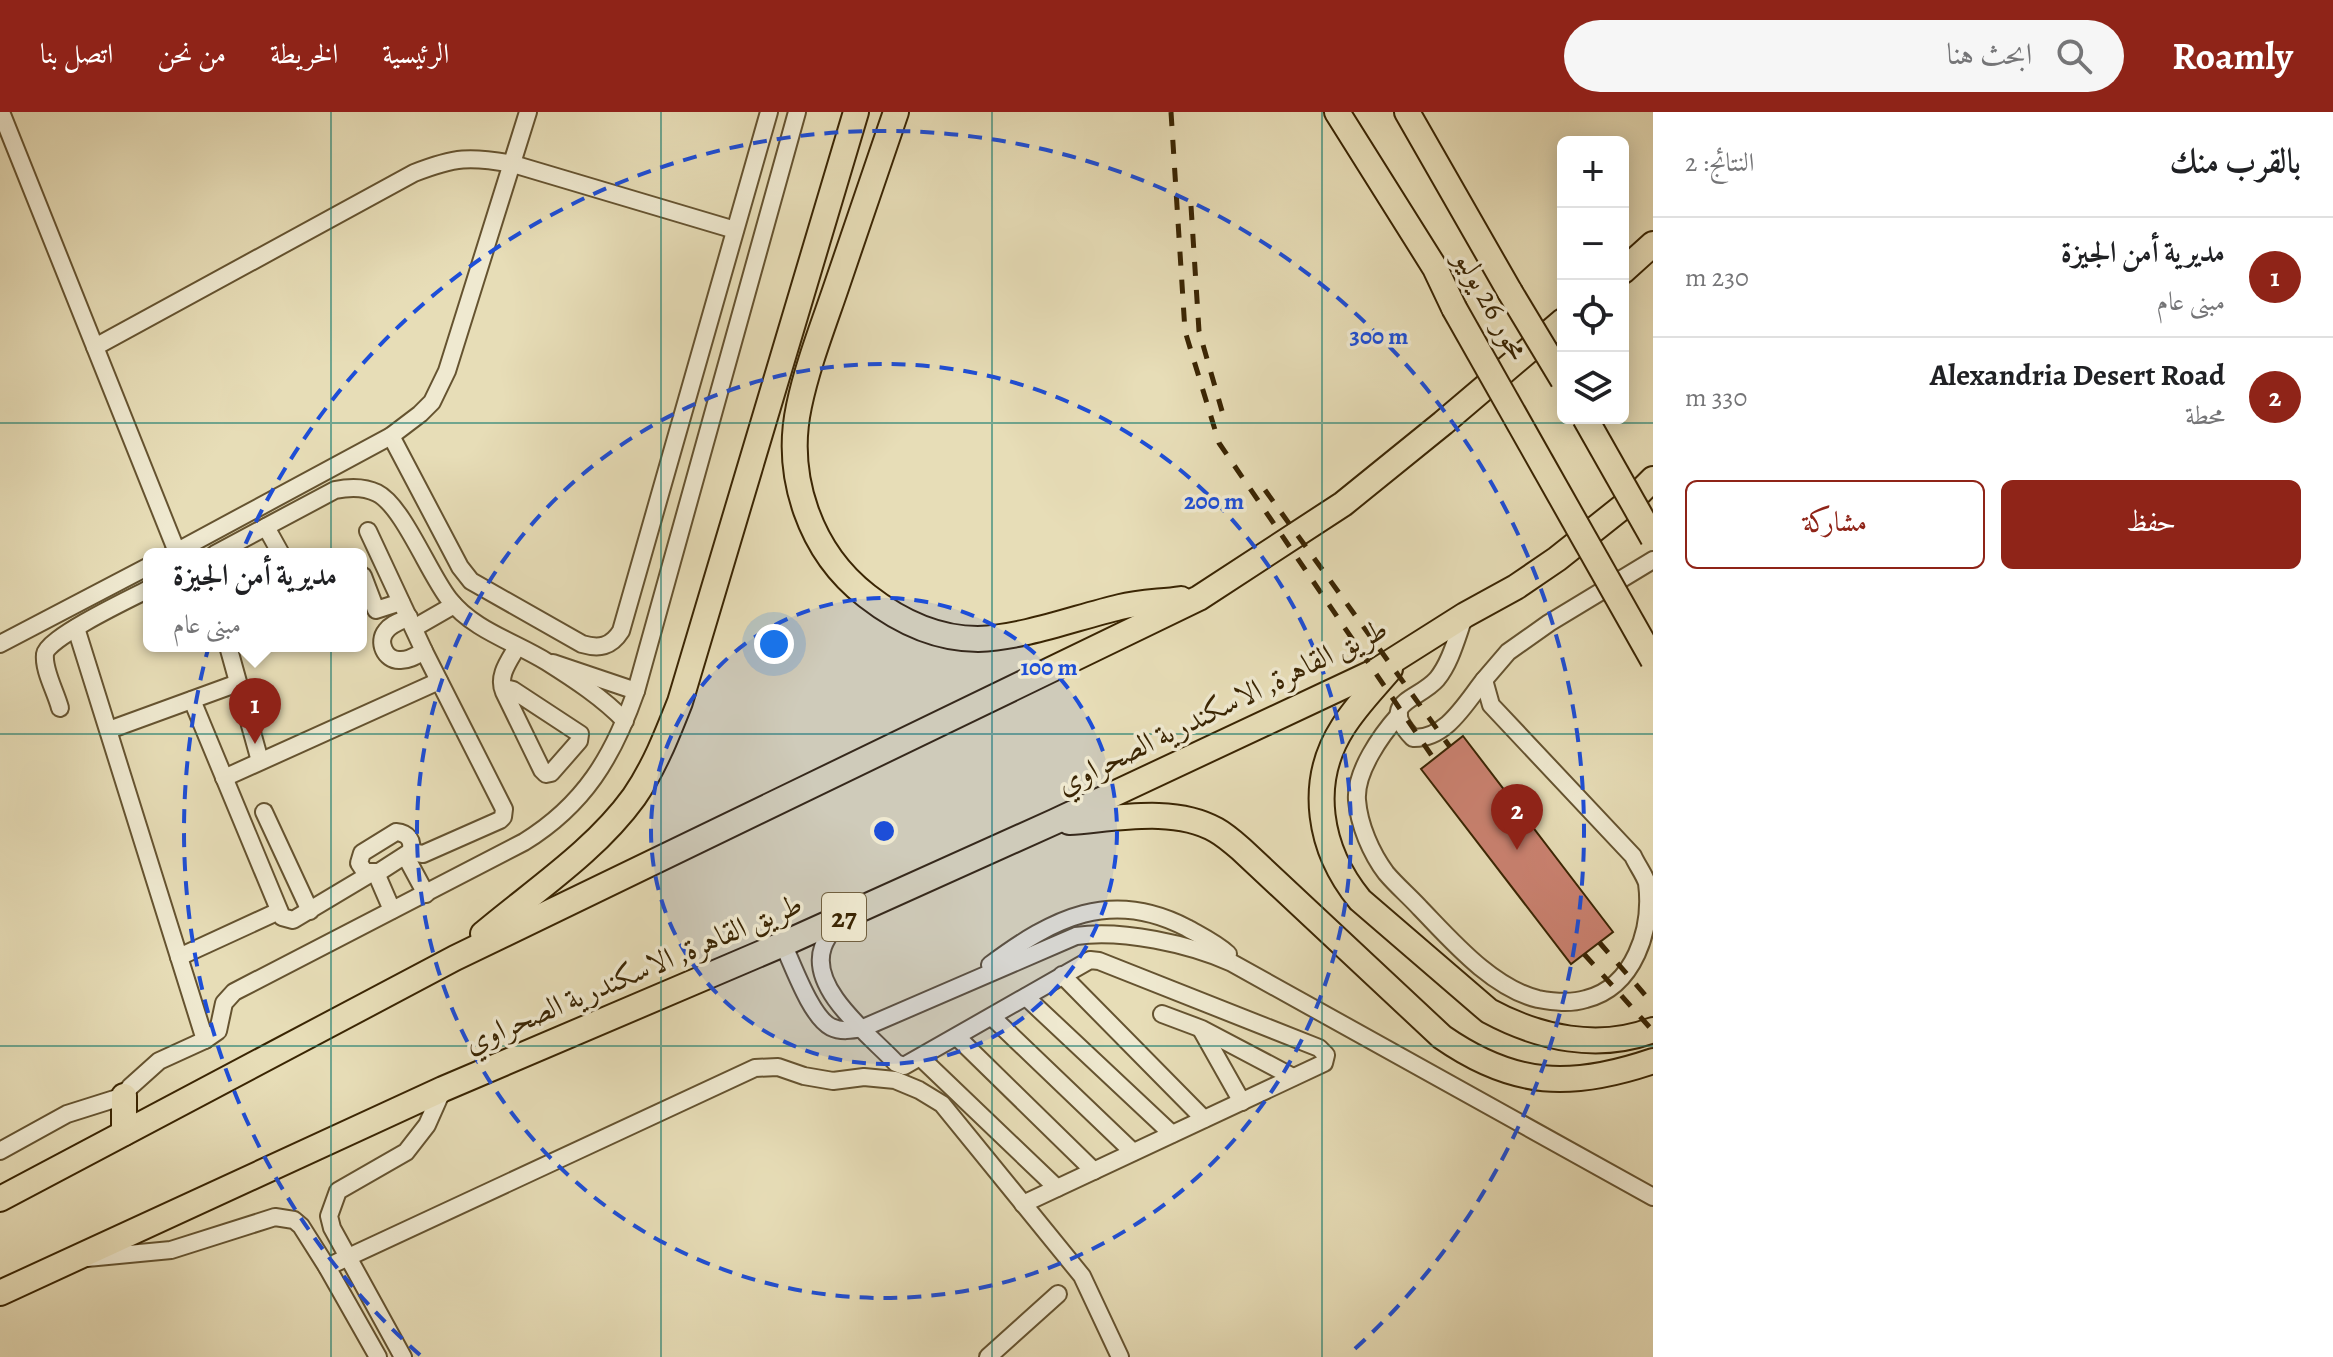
<!DOCTYPE html>
<html lang="ar">
<meta charset="utf-8">
<style>
body{margin:0;font-family:Alegreya,Amiri,serif;background:#f6f6f6;color:#202124;direction:rtl}
.controls{position:absolute;right:24px;top:24px;display:grid;overflow:hidden;border-radius:12px;box-shadow:0 4px 20px #0003}
.controls button{width:72px;height:72px;display:grid;place-items:center;padding:0;border:0;border-bottom:2px solid #e0e0e0;background:#fff;color:#202124;font:40px sans-serif}
.you{position:absolute;left:774px;top:532px;width:28px;height:28px;margin:-20px;border:6px solid #fff;border-radius:50%;background:#1a73e8;box-shadow:0 0 0 12px #1a73e833}
.badge{display:grid;place-items:center;width:52px;height:52px;border-radius:50%;background:#8f2418;color:#fff;font-size:26px;font-weight:700}
.pin{position:absolute;translate:-50% -66px;filter:drop-shadow(0 2px 4px #0008)}
.pin::after{content:'';position:absolute;top:42px;width:28px;height:24px;background:inherit;clip-path:polygon(0 0,100% 0,50% 100%)}
.popup{position:absolute;left:143px;top:436px;width:224px;height:104px;box-sizing:border-box;display:grid;place-content:center;border-radius:12px;background:#fff;filter:drop-shadow(0 2px 6px #0005);font-size:26px;white-space:nowrap;color:#757577}
.popup b{font-size:30px;color:#202124}
.popup::after{content:'';position:absolute;left:50%;top:100%;margin-left:-16px;border:16px solid transparent;border-top-color:#fff}
.list{margin:0;padding:0;list-style:none}
h2{display:flex;justify-content:space-between;align-items:center;height:104px;margin:0;padding:0 32px;font-size:34px}
h2 small{font-size:26px;font-weight:400;color:#757577}
.list li{display:grid;grid-template-columns:52px 1fr auto;gap:24px;align-items:center;box-sizing:border-box;height:120px;padding:0 32px;border-top:2px solid #e0e0e0}
.list b{display:block;font-size:30px;white-space:nowrap}
.list p{margin:0;font-size:26px;white-space:nowrap;color:#757577}
.list em{font-size:26px;font-style:normal;color:#757577}
.actions{display:flex;gap:16px;padding:24px 32px}
.actions a{flex:1;padding:18px 0;border:2px solid #8f2418;border-radius:12px;text-align:center;font-size:28px;color:#8f2418}
.actions .main{background:#8f2418;color:#fff}
.icon{flex:none;width:44px;height:44px;fill:none;stroke:currentColor;stroke-width:2;stroke-linecap:round;stroke-linejoin:round}
.map{position:relative;flex:none;width:1653px;height:1245px;overflow:hidden;direction:ltr}
header{display:flex;align-items:center;gap:48px;box-sizing:border-box;height:112px;padding:0 40px;background:#8f2418;color:#fff}
header strong{font-size:38px}
nav{display:flex;gap:44px;margin-inline-start:auto;font-size:28px}
.search{width:560px;height:72px;background:#f6f6f6;display:flex;align-items:center;gap:20px;box-sizing:border-box;padding:0 28px;border-radius:44px;color:#757577;font-size:30px}
main{display:flex}
aside{flex:1;background:#fff}
.map>svg:first-child{display:block}
.building{fill:#cb8271;stroke:#3a2503;stroke-width:2}
.lines{fill:none;stroke-linecap:round;stroke-linejoin:round}
.minor-casing{stroke:#655330;stroke-width:20}
.highway-casing{stroke:#3a2503;stroke-width:28}
.minor{stroke:#efe9d0;stroke-width:16}
.highway{stroke:#e7ddb7;stroke-width:24}
.rail{stroke:#3a2503;stroke-width:5;stroke-dasharray:14 14;stroke-linecap:butt}
.highway-bridge-casing{stroke:#3a2503;stroke-width:28;stroke-linecap:butt}
.highway-bridge{stroke:#e7ddb7;stroke-width:24}
.grid{fill:none;stroke:#0f766e;stroke-width:2;stroke-opacity:0.55}
.ring{fill:none;stroke:#1d4ed8;stroke-width:4;stroke-dasharray:14 10}
.labels{text-anchor:middle;stroke-width:7;stroke-linejoin:round;paint-order:stroke}
.shield{fill:#efe9d0;stroke:#706040;stroke-width:2}
.shield-label{font-size:28px;font-weight:bold;fill:#3a2503}
.street-label{font-size:30px;fill:#3a2503;stroke:#efe9d0}
.centre{fill:#1d4ed8;stroke:#efe9d0;stroke-width:4}
.ring-label{font-size:24px;text-anchor:middle;font-weight:bold;fill:#1d4ed8;stroke:#efe9d0;stroke-width:7;stroke-linejoin:round;paint-order:stroke}
</style>
<header>
<strong>Roamly</strong>
<div class="search"><svg class="icon" aria-label="search" viewBox="0 0 24 24"><circle cx="10" cy="10" r="6"/><path d="M15 15l6 6"/></svg>ابحث هنا</div>
<nav><a>الرئيسية</a><a>الخريطة</a><a>من نحن</a><a>اتصل بنا</a></nav>
</header>
<main>
<aside>
<h2>بالقرب منك<small>النتائج: 2</small></h2>
<ul class="list">
<li><span class="badge">1</span><div><b>مديرية أمن الجيزة</b><p>مبنى عام</p></div><em>230 m</em></li>
<li><span class="badge">2</span><div><b>Alexandria Desert Road</b><p>محطة</p></div><em>330 m</em></li>
</ul>
<div class="actions"><a class="main">حفظ</a><a>مشاركة</a></div>
</aside>
<div class="map">
<svg width="1653" height="1245" viewBox="0 0 1653 1245">
<rect width="100%" height="100%" fill="#e7ddb7"/>
<filter id="stains"><feTurbulence type="fractalNoise" baseFrequency=".0025" numOctaves="4"/><feColorMatrix values="0 0 0 0 .2 0 0 0 0 .09 0 0 0 0 .02 0 0 0 .5 -.17"/></filter>
<radialGradient id="worn" r=".72"><stop offset=".6" stop-color="#630" stop-opacity="0"/><stop offset="1" stop-color="#630" stop-opacity=".3"/></radialGradient>
<polygon class="building" points="1463,624 1613,820 1571,852 1421,657"/>
<g class="lines">
<defs>
<g id="minor">
<polyline points="1,0 177,440"/>
<path d="M95,235l319,-174c41,-16 56,-17 99,-9l222,66"/>
<path d="M391,324l69,131 11,14 111,63c17,5 29,3 39,-13l148,-519"/>
<polyline points="266,415 281,442"/>
<polyline points="368,419 424,539 504,697 503,705 500,708 423,742 410,740"/>
<polyline points="172,442 391,324 420,302 432,290 447,259 528,0"/>
<path d="M215,442l120,-64c14,-3 28,-4 42,3 26,13 52,81 72,106 24,31 66,43 98,63 27,17 56,36 78,59"/>
<polyline points="363,464 376,498 401,490"/>
<path d="M1465,503c-8,21 -14,47 -28,64 -19,22 -60,22 -24,59 33,1 52,-34 71,-58"/>
<path d="M409,505c-8,4 -18,7 -23,14 -9,11 -1,29 13,29 9,1 18,-5 25,-9"/>
<polyline points="76,516 205,928"/>
<polyline points="414,516 454,493"/>
<polyline points="0,532 149,454"/>
<polyline points="228,534 260,649"/>
<polyline points="553,551 636,579"/>
<path d="M504,580l5,-3 4,1 67,44 -1,7 -28,32 -5,1 -4,-4 -38,-78c-7,-16 5,-31 13,-45"/>
<polyline points="192,588 282,805 293,808 370,762"/>
<path d="M60,596c-4,-16 -17,-38 -15,-54 2,-16 86,-56 104,-65"/>
<path d="M1399,603c-18,20 -44,57 -42,85 2,25 14,53 29,73 10,12 23,23 34,35 31,32 72,80 118,91 16,3 32,5 48,0 48,-12 67,-70 61,-116 -3,-9 -10,-18 -14,-27l-142,-151 -7,-25 24,-28 41,-29 104,-63"/>
<polyline points="109,618 238,571"/>
<polyline points="224,666 439,569"/>
<polyline points="264,700 310,799"/>
<path d="M396,720c12,1 18,9 14,20l-31,20h-14l-6,-9 3,-10z"/>
<polyline points="406,745 426,782"/>
<polyline points="376,761 392,798"/>
<path d="M840,808c-6,8 -14,17 -17,27 -15,42 48,89 73,116l8,3 186,-106 9,1 220,87 7,7 -2,8 -301,141"/>
<path d="M783,832c10,21 28,73 48,83 10,5 21,3 32,1l213,-92c45,-7 114,8 156,27l421,234"/>
<polyline points="179,845 279,799"/>
<path d="M990,853c63,-47 121,-77 197,-37 14,8 29,15 41,26"/>
<polyline points="1062,863 1204,1007"/>
<polyline points="1026,885 1172,1022"/>
<polyline points="1162,902 1202,917 1293,965"/>
<polyline points="992,905 1133,1040"/>
<polyline points="1202,919 1242,990"/>
<polyline points="957,925 1094,1059"/>
<polyline points="921,946 1057,1076"/>
<path d="M0,1039l67,-37 57,-18 6,-9 29,-26 46,-21 13,-9 6,-28 10,-11 290,-150c60,-37 89,-85 112,-151l161,-579"/>
<polyline points="87,1146 171,1138 275,1105 294,1108 301,1114 327,1155 378,1245"/>
<polyline points="327,1155 755,956 778,955 804,964 833,969 864,965 895,968 919,978 942,992 1082,1164 1120,1245"/>
<polyline points="403,1245 332,1116 329,1104 338,1079 406,1040 427,1013 443,977"/>
<polyline points="988,1245 1058,1182"/>
</g>
<g id="highway">
<path d="M896,0c-19,56 -38,111 -57,167 -14,42 -31,84 -40,127 -15,70 11,146 68,190 32,25 70,43 111,43 48,-2 96,-21 142,-32 20,-5 41,-5 61,-8"/>
<polyline points="1337,0 1435,156 1454,196"/>
<polyline points="1407,0 1510,180"/>
<polyline points="1623,159 1653,132"/>
<path d="M1390,557c-16,19 -34,37 -47,58 -36,56 -24,123 17,173l129,111c50,27 109,40 164,19"/>
<path d="M1069,710c45,-3 105,-16 147,8 9,5 17,12 25,19l201,188c72,50 129,52 211,24"/>
<path d="M483,822c51,-43 112,-83 151,-137 20,-29 33,-62 46,-95l176,-590"/>
<polyline points="124,1021 124,984"/>
<polyline points="0,1087 455,846 1199,486 1343,392 1443,311 1563,209"/>
<polyline points="0,1181 443,977 783,832 1054,710 1378,558 1465,503 1516,475 1557,447 1635,385 1653,367"/>
</g>
</defs>
<use href="#minor" class="minor-casing"/>
<use href="#highway" class="highway-casing"/>
<use href="#minor" class="minor"/>
<use href="#highway" class="highway"/>
<g class="rail">
<polyline points="1171,0 1185,219 1219,331 1434,647"/>
<polyline points="1191,94 1199,219 1222,299"/>
<polyline points="1265,378 1450,635"/>
<polyline points="1599,830 1653,892"/>
<polyline points="1584,842 1653,919"/>
</g>
<defs>
<g id="highway-bridge">
<polyline points="1510,180 1563,268"/>
<polyline points="1454,196 1653,548"/>
<polyline points="1585,306 1653,426"/>
</g>
</defs>
<use href="#highway-bridge" class="highway-bridge-casing"/>
<use href="#highway-bridge" class="highway-bridge"/>
</g>
<path class="grid" d="M331,0v1245M661,0v1245M992,0v1245M1322,0v1245M0,311h1653M0,622h1653M0,934h1653"/>
<circle cx="884" cy="719" r="233" fill="#1d4ed8" fill-opacity=".12"/>
<g class="ring">
<circle cx="884" cy="719" r="233"/>
<circle cx="884" cy="719" r="467"/>
<path d="M420 1243A700 700 0 1 1 1348 1243"/>
</g>
<g class="labels">
<rect class="shield" x="822" y="781" width="44" height="48" rx="6"/>
<g class="shield-label">
<text x="844" y="815">27</text>
</g>
<g class="street-label">
<text transform="translate(1492 193) rotate(61)" y="10">محور 26 يوليو</text>
<text transform="translate(1222 594) rotate(-26)" y="10">طريق القاهرة, الاسكندرية الصحراوي</text>
<text transform="translate(633 861) rotate(-23)" y="10">طريق القاهرة, الاسكندرية الصحراوي</text>
</g>
</g>
<circle cx="884" cy="719" r="12" class="centre"/>
<g class="ring-label">
<text x="1379" y="232">300 m</text>
<text x="1214" y="397">200 m</text>
<text x="1049" y="563">100 m</text>
</g>
<rect width="100%" height="100%" filter="url(#stains)"/>
<rect width="100%" height="100%" fill="url(#worn)"/>
</svg>
<div class="controls">
<button>+</button>
<button>−</button>
<button><svg class="icon" aria-label="locate" viewBox="0 0 24 24"><circle cx="12" cy="12" r="6"/><path d="M12 2v4M12 18v4M2 12h4M18 12h4"/></svg></button>
<button><svg class="icon" aria-label="layers" viewBox="0 0 24 24"><path d="M12 4l9 5-9 5-9-5zM3 14l9 5 9-5"/></svg></button>
</div>
<div class="you"></div>
<div class="pin badge" style="left:255px;top:632px">1</div>
<div class="popup"><b>مديرية أمن الجيزة</b>مبنى عام</div>
<div class="pin badge" style="left:1517px;top:738px">2</div>
</div>
</main>
